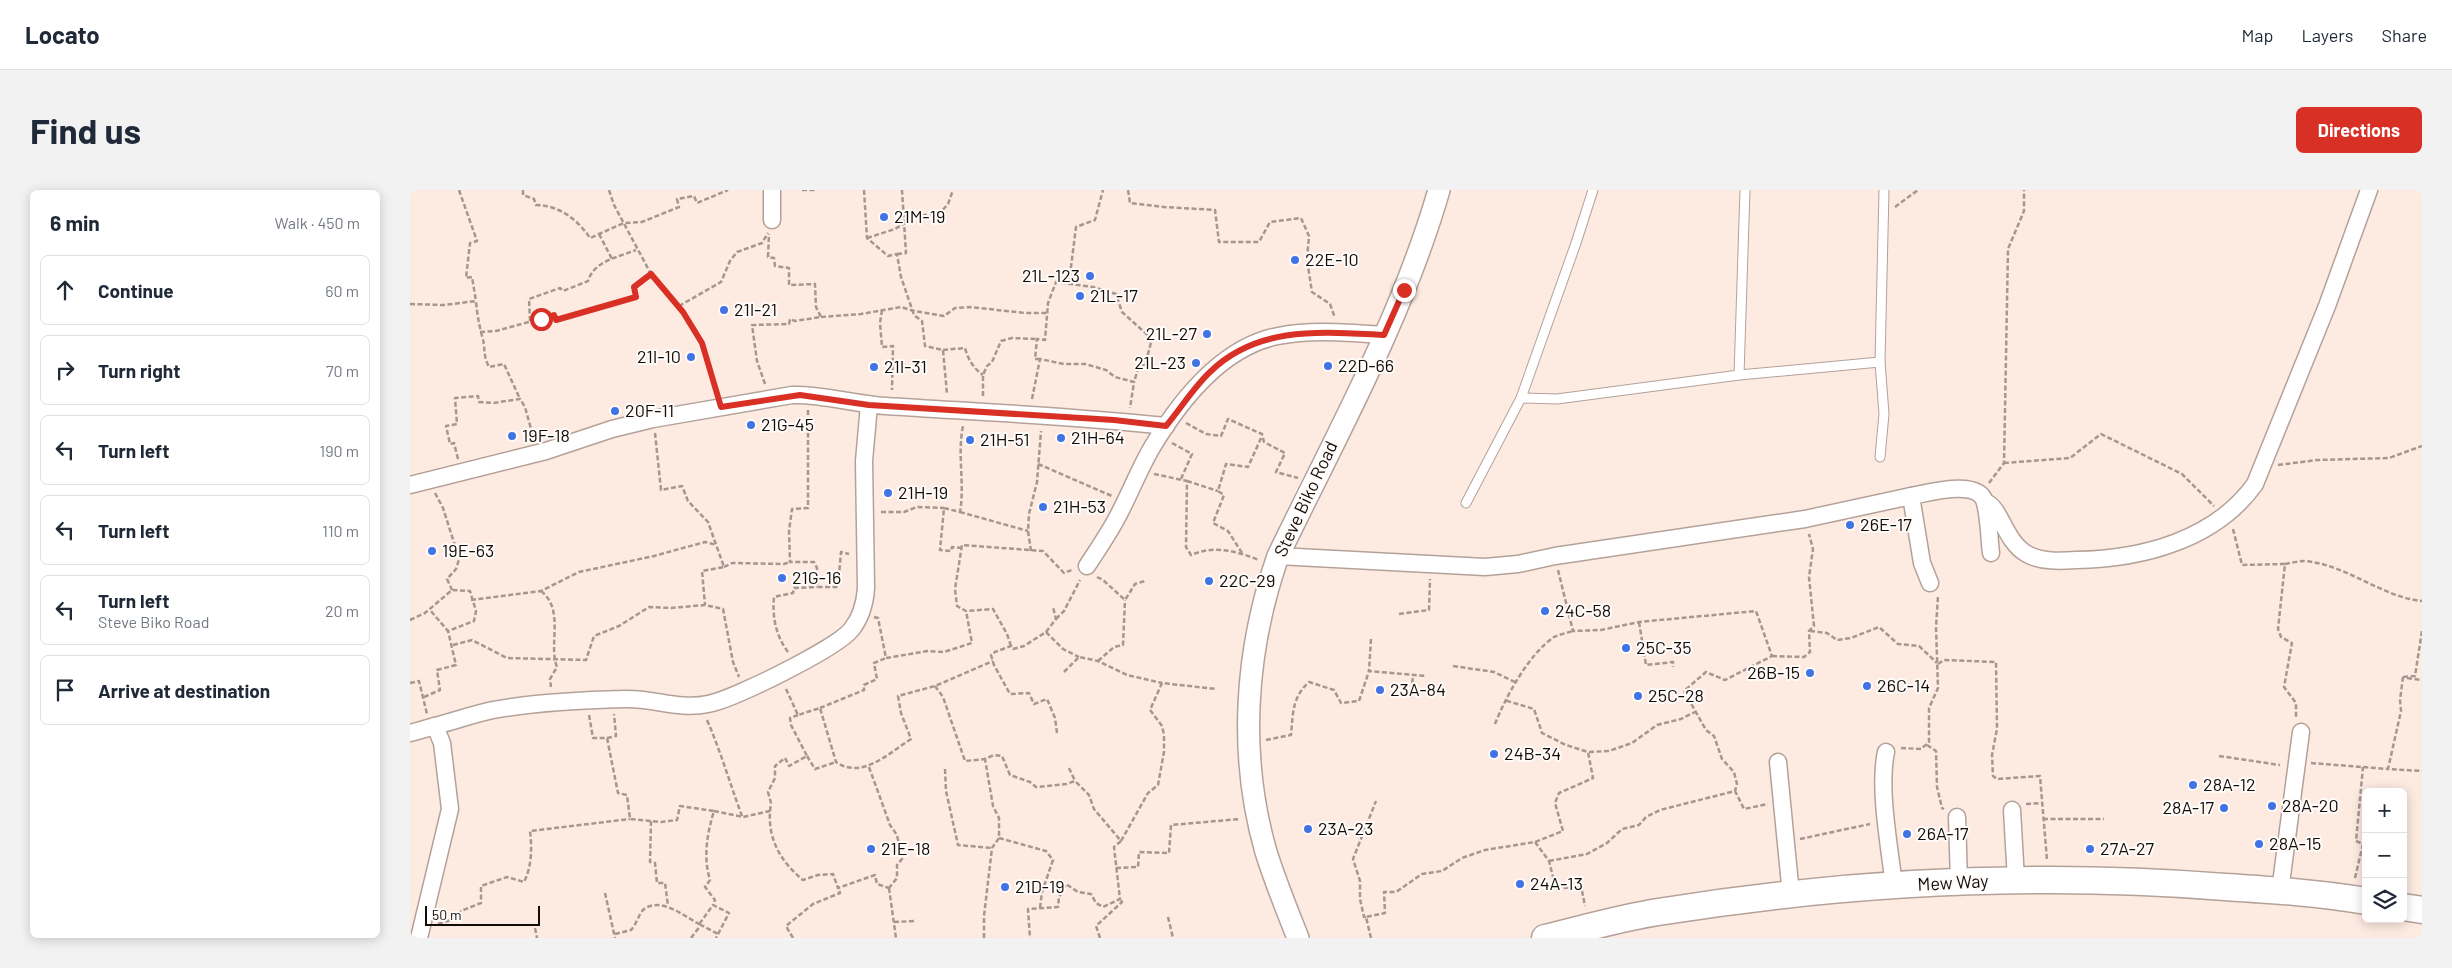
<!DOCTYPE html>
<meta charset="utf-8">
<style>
body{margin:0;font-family:Barlow,sans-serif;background:#f2f2f3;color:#1f2937}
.controls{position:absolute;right:15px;bottom:15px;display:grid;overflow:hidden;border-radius:8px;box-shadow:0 2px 12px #0003}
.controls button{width:45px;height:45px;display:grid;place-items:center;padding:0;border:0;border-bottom:1px solid #e0e1e3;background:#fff;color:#1f2937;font:25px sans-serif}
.scale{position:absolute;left:15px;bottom:12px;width:115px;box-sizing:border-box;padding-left:5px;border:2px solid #120c09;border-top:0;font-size:14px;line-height:18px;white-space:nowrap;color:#120c09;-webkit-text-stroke:4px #fffbf9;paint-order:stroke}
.stop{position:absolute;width:15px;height:15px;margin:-11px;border:4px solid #d93025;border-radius:50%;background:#fff}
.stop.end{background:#d93025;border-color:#fff;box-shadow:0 1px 5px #0008}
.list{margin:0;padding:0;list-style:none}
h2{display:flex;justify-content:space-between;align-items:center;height:65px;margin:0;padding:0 20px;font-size:21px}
h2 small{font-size:16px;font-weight:400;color:#747a83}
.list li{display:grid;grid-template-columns:32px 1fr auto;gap:15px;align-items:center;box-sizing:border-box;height:70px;margin:0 10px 10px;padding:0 10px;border:1px solid #e0e1e3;border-radius:8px}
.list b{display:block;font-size:19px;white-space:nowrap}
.list p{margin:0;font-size:16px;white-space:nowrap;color:#747a83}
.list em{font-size:16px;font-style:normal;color:#747a83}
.icon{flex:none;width:28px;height:28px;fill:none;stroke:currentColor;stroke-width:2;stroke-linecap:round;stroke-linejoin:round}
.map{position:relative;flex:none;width:2012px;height:748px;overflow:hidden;border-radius:8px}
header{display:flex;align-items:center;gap:30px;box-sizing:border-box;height:70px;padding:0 25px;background:#fff;border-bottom:1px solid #e0e1e3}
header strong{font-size:24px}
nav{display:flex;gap:28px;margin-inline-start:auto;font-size:18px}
.intro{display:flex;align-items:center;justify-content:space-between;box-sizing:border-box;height:120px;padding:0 30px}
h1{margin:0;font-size:35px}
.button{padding:12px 22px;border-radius:8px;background:#d93025;color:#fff;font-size:18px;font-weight:700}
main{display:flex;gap:30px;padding:0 30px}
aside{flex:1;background:#fff;border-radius:8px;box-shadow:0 2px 12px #0003}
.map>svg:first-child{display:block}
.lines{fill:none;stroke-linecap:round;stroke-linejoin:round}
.service-casing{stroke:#b4a29a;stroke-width:11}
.minor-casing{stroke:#b4a29a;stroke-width:19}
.tertiary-casing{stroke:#b4a29a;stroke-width:24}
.primary-casing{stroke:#b4a29a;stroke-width:29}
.path{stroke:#a59790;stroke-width:2.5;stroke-dasharray:5 2.5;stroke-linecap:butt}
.service{stroke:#fff;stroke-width:9}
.minor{stroke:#fff;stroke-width:16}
.tertiary{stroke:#fff;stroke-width:21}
.primary{stroke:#fff;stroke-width:26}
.route{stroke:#d93025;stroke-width:6}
.poi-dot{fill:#4074e4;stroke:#fffbf9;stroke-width:2}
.labels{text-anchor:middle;stroke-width:4;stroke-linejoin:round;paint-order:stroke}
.poi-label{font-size:18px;fill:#120c09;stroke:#fffbf9;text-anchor:start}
.street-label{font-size:18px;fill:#120c09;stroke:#fffbf9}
</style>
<header>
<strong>Locato</strong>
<nav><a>Map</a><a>Layers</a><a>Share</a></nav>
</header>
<div class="intro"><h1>Find us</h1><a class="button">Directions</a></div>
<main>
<aside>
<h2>6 min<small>Walk · 450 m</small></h2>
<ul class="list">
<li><svg class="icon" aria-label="ahead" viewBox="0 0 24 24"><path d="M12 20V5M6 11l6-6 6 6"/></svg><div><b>Continue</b></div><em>60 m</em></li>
<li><svg class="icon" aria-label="right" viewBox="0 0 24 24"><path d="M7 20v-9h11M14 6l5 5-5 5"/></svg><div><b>Turn right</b></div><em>70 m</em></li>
<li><svg class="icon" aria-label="left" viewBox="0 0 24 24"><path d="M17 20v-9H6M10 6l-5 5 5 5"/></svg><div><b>Turn left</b></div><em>190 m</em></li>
<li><svg class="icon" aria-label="left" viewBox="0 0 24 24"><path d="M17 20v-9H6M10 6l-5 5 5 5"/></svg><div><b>Turn left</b></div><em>110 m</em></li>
<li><svg class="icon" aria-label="left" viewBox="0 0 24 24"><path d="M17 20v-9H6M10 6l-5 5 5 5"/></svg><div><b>Turn left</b><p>Steve Biko Road</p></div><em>20 m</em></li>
<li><svg class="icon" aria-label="arrive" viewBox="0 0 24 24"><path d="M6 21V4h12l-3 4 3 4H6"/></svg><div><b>Arrive at destination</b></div></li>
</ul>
</aside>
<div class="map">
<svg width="2012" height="748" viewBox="0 0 2012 748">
<rect width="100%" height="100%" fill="#fdeae1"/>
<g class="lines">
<defs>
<g id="service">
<polyline points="1470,172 1474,224 1470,267"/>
<polyline points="1329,185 1335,0"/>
<polyline points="1111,208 1147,209 1329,185 1470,172 1474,0"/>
<polyline points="1056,313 1111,208 1166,53 1183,0"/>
</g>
<g id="minor">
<polyline points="362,0 362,30"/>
<path d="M0,295l136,-34 66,-22 41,-10 139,-24c31,-1 62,9 94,11 93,6 187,10 280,20"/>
<path d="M1501,306c17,-3 69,-18 74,7 4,15 4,34 6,50"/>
<path d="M1575,312c16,5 19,39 42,52 14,8 33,7 49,6 66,-1 139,-20 179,-76l72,-178 42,-116"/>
<polyline points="868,366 1075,377 1108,374 1145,366 1395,329 1501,306 1512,373 1520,393"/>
<path d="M677,376c11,-17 23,-34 32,-52 11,-21 20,-44 32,-65 28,-47 70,-102 127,-113 35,-7 71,-3 106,-1"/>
<polyline points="0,543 25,536"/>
<path d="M1476,562c-8,37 4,97 8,134"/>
<polyline points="1368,572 1381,705"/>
<polyline points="1602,620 1606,690"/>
<polyline points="1547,627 1549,692"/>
<polyline points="1870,701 1891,542"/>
<path d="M9,748l31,-129 -8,-66 -7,-17c19,-5 39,-12 58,-16 44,-8 88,-10 132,-11 28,-1 54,11 83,5 26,-5 127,-55 143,-74 10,-12 14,-27 15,-42l-2,-127 5,-56"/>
</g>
<path id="tertiary" d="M888,748c-11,-28 -23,-57 -32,-86 -28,-97 -21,-201 12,-296 58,-120 124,-238 161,-366"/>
<g id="primary">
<polyline points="1993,717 2012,720"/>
<path d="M1135,748c37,-9 75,-20 113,-26 187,-30 379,-40 567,-25 47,3 94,6 141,14"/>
</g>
</defs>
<use href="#service" class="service-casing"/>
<use href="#minor" class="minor-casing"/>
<use href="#tertiary" class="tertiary-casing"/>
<use href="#primary" class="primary-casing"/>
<g class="path">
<polyline points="49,0 67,51 60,53 56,88 62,87 66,111"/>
<path d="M113,0v5l11,4 2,6c23,0 42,15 54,33l34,-15 18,-1 37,-15 -2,-8 17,-3 3,7 31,-13"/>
<polyline points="199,0 204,15 241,84 273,122 292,153 307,203"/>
<polyline points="392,0 405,0"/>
<polyline points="454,0 457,48 478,66 487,64 491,87 504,125 512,131 515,156 533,160 537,204"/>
<polyline points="718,0 720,13 754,17 805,20 809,52 849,52 860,32 891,28 899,46 897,70 902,102 920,114 925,128"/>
<polyline points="1485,17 1508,0"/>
<polyline points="189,44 202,69"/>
<polyline points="457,48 485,39 507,26 530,23 538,14 543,0"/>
<polyline points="487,64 496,63 492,0"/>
<polyline points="659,93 666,37 685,30 693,0"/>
<path d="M0,114l34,1 32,-4c1,13 3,23 6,35 4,12 0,17 7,31l15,-3 16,35"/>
<polyline points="269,116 311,92 320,71 327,62 352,53 358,43"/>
<polyline points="472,120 470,133 472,157 483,156 482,200"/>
<polyline points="411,127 451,124 491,117 504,121 534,126 545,118 560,117 615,123 639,123"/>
<path d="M120,131l-1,-22 31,-11 3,3 25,-10c6,-20 30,-24 48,-31"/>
<polyline points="70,142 86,141 144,125 146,130 226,107 224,97 241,84"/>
<path d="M533,160l22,-2c3,11 8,20 18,27"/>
<polyline points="630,169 625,169 627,149 635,150 638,113 646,92 683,97 706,104 712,122 742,149 735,175 729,176 724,192"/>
<polyline points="355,194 347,171 342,135 379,134 380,129 385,131 411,127 406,117 405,94 379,95 379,78 365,76 364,68 358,67 359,44"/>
<polyline points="573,206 573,185 577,176 582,172 591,151 602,148 627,149"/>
<polyline points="622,209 630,169 654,174 675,174 696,180 705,187 724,192 720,218"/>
<polyline points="398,220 398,318 382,319 379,341 380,372 404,372 407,378 407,397 428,397 431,362 439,364"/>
<polyline points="776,233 796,244 811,246 818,229 852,244 854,252 875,263 866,282 888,288"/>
<polyline points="245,243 251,300 272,296 278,311 298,332 314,377 292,381 295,415"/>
<polyline points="762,253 782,264 771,289"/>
<polyline points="48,269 44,253 40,254 36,236 47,234 45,208 68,206 69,212 83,213 110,209 115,217 124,250"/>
<polyline points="1594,273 1660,268 1691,244 1772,284 1804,316"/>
<polyline points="628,274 702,306"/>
<polyline points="1868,275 1907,270 1979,268 2012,256"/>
<path d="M744,284l33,7 -1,66 5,8c23,-10 45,-4 68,5"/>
<polyline points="777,291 808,301"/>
<polyline points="1579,293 1594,273 1598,59 1614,21 1614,0"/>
<polyline points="25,303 33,318 47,362 51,363 46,379 37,389 42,400"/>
<polyline points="471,322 494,322 507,317 534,318"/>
<polyline points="550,322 618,341"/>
<polyline points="1823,339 1832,375 1875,374 1868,439 1871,447 1882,453 1874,497 1886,513 1886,528"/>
<path d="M552,358l-10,-1 -1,4 -11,-1 4,-42 16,4c5,-29 -3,-57 3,-86"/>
<polyline points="621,361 618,341 619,324 627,292 631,241"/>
<polyline points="832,363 818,341 803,333 814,305 808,301 816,274 838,277 852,246"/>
<path d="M1875,374c6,-1 13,-3 19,-3 42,3 77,36 118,40"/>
<polyline points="314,377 322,373 374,374 380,372"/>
<polyline points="1148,380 1163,441 1191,440 1229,432 1346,421 1362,466 1315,490 1296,482 1274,501 1296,540 1304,546 1312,569 1324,582 1327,594 1325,601"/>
<polyline points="687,387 693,390 715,410 725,394 735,391"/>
<path d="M131,401c24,19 7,53 16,76l-7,12 1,8"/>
<polyline points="61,410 131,401 169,382 244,366 295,352 307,355"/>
<polyline points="989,424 1019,420 1020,389"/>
<polyline points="464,427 468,428 476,468 518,461 534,462 562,453 556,421"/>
<polyline points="646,429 654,421 670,390"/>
<polyline points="0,430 15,423 42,400 60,401 66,421 64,431 38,441 20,420"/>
<polyline points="1229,432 1236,475 1263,472 1263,477"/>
<polyline points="1400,441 1417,443 1427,450 1441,448 1469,437 1488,454 1509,456 1527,473"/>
<polyline points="636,442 646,429 643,417"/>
<polyline points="961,449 959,481 1016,486"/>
<polyline points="43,455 62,450 97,468 176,470 184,446 209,436 239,417 261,418 295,415 313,419 323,472 329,487"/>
<polyline points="601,456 597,444 583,419 556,421 547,416 545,399 552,355 633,361 654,383 662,380"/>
<path d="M378,462c-12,-16 -16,-35 -14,-55l19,-4 1,-5 23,-1"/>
<polyline points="1362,466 1394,467 1400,462 1399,441 1404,436 1399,387 1403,359 1399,344"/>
<polyline points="688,471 704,457 713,455 715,410"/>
<polyline points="1528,474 1534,470 1586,472 1587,539 1582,565 1583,586 1587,589 1630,586 1637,670"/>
<polyline points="1043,476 1084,482 1107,493"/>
<polyline points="654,482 669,467 688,471 717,485 752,493"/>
<polyline points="1993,487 1990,510 1991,521 1978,579 2012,581"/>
<polyline points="1993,487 2005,486 2012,441"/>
<polyline points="1997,488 2012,490"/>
<polyline points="0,493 9,491 17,524"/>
<polyline points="525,496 533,507 555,571 575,569"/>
<path d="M376,499l12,26 22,-7 16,54c26,18 53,-9 75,-23l-10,-26 -3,-17 37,-10 58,-25"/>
<polyline points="14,507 30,500 27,480 46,475 38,441"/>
<polyline points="1001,508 1003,485"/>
<polyline points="410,518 454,500 454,495 467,489 464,473 476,468"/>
<path d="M179,525l4,23h14l11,55 9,2 3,24 31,3 16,-2 3,-14 34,5c-7,23 -11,46 -4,69l-5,7 10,13 -2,5"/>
<path d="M297,530c14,32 23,64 35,96"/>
<path d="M1085,534c11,-28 34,-70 59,-87 6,-3 13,-4 19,-6"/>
<polyline points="647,543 645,528 637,509 624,514 619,503 600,504 584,475 581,465 585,462 601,456 603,459 614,456 636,442 653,459 669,467"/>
<polyline points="197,548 206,546 204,524"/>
<path d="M856,550l25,-5c2,-21 1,-38 18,-53l25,8 7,13 18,-2 10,-30"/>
<polyline points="1517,555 1526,561 1527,597 1532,618 1534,619"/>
<polyline points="1491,558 1511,559 1519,552 1519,518 1528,498 1526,437 1528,406"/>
<polyline points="1179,562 1199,561 1222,553 1247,535 1271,529 1285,522"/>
<polyline points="397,566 405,579 426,572"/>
<polyline points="1809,566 1870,575"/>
<polyline points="1901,573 1978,579"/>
<polyline points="459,577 480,635 487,645 492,669 487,675 487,688 479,698"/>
<polyline points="659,578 665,591"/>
<polyline points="535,579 536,601 548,655 582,658"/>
<polyline points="1616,614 1631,613"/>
<path d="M304,621l29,6 27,-6c-2,29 11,51 33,69l15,-5 15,-1 5,14 37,-13 2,9 12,4"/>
<polyline points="360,621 361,613 358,602 365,588 365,576 375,568 379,576 397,566 381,535 380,528 388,525"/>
<polyline points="1633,629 1694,629"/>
<polyline points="241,631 240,672 245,673 247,693 255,693 258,716"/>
<polyline points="589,648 636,661 643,670 632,702 630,718"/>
<polyline points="1390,649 1460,634"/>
<polyline points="711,651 738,603 748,595 754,562 754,545 752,536 740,520 752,493 806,499"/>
<polyline points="1125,652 1139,671 1146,699 1171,696 1175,716"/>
<polyline points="1139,671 1177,664 1197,653 1212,639 1229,635 1236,627 1250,620 1325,601 1334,619 1358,614"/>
<polyline points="706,678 728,677 729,662 759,663 761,635 830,629"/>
<polyline points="1945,688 1953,654 1946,651 1953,577"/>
<polyline points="479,698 486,748"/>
<polyline points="195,703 205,748"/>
<polyline points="758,727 763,748"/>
<polyline points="956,727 954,727 950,709 950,691 943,669 966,611"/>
<polyline points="484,732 504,731"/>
<path d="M28,734l16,-5 7,-8 20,-8v-17l26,-9 17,5c8,-16 8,-34 6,-51l100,-12"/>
<polyline points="125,738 127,748"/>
<path d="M205,744l16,-4c5,-5 8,-16 12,-20 18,-15 43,8 58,15l-1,-2 13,-18 16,8 -13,25"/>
<polyline points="281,748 291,735 308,744"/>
<polyline points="383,748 376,736 403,714 430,703 428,698"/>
<polyline points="574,748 574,726 582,658 589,648 589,628 583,616 575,569 584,565 592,566 600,585 620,592 626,597 656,594 665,591 679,605 684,619 711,651 704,657 710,709 693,717 686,713 681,704 668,702 656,694 649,707 648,717 618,719 620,748"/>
<polyline points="690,748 686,736 712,712 711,710"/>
<polyline points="961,748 956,727 975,723 974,702 986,702 1012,684 1032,681 1052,668 1075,660 1125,652 1153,641 1145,613 1149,603 1183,588 1178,562 1156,555 1132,543 1124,519 1094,510"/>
</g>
<use href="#service" class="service"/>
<use href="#minor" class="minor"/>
<use href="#tertiary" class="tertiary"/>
<use href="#primary" class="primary"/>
</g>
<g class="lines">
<path class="route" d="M131,129l13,-4 2,5 80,-23 -2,-10 17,-13 32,38 19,31 19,64 79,-12 69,10 245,15 52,6c15,-18 28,-39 44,-54 48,-47 113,-40 174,-37l20,-45"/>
</g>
<g class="poi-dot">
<circle cx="474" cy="27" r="5"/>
<circle cx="885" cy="70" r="5"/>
<circle cx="680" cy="86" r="5"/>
<circle cx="670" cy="106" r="5"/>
<circle cx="314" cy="120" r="5"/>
<circle cx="797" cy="144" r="5"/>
<circle cx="281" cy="167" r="5"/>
<circle cx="786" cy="173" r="5"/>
<circle cx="918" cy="176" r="5"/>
<circle cx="464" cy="177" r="5"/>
<circle cx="205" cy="221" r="5"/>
<circle cx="341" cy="235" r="5"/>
<circle cx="102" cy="246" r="5"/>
<circle cx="651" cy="248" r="5"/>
<circle cx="560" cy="250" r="5"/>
<circle cx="478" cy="303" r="5"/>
<circle cx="633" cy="317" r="5"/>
<circle cx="1440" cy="335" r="5"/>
<circle cx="22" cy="361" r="5"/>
<circle cx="372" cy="388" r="5"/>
<circle cx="799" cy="391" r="5"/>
<circle cx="1135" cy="421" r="5"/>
<circle cx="1216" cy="458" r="5"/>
<circle cx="1400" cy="483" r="5"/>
<circle cx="1457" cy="496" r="5"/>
<circle cx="970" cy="500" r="5"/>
<circle cx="1228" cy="506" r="5"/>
<circle cx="1084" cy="564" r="5"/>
<circle cx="1783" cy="595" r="5"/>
<circle cx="1862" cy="616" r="5"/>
<circle cx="1814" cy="618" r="5"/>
<circle cx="898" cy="639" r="5"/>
<circle cx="1497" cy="644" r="5"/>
<circle cx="1849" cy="654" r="5"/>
<circle cx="461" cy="659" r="5"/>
<circle cx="1680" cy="659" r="5"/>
<circle cx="1110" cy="694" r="5"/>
<circle cx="595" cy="697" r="5"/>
</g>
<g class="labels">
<g class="poi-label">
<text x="484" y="33">21M-19</text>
<text x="895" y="76">22E-10</text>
<text x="670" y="92" text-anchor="end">21L-123</text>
<text x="680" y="112">21L-17</text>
<text x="324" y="126">21I-21</text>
<text x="787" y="150" text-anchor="end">21L-27</text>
<text x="271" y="173" text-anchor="end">21I-10</text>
<text x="776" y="179" text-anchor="end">21L-23</text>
<text x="928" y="182">22D-66</text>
<text x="474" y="183">21I-31</text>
<text x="215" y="227">20F-11</text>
<text x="351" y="241">21G-45</text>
<text x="112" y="252">19F-18</text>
<text x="661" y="254">21H-64</text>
<text x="570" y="256">21H-51</text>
<text x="488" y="309">21H-19</text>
<text x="643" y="323">21H-53</text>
<text x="1450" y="341">26E-17</text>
<text x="32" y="367">19E-63</text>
<text x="382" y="394">21G-16</text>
<text x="809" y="397">22C-29</text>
<text x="1145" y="427">24C-58</text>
<text x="1226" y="464">25C-35</text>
<text x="1390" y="489" text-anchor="end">26B-15</text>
<text x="1467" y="502">26C-14</text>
<text x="980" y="506">23A-84</text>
<text x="1238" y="512">25C-28</text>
<text x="1094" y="570">24B-34</text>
<text x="1793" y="601">28A-12</text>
<text x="1872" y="622">28A-20</text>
<text x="1804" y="624" text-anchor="end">28A-17</text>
<text x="908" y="645">23A-23</text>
<text x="1507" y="650">26A-17</text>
<text x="1859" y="660">28A-15</text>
<text x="471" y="665">21E-18</text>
<text x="1690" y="665">27A-27</text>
<text x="1120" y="700">24A-13</text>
<text x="605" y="703">21D-19</text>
</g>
<g class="street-label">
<text transform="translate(896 309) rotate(-65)" y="6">Steve Biko Road</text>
<text transform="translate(1543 693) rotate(-3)" y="6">Mew Way</text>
</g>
</g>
</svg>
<div class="controls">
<button>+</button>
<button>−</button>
<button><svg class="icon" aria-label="layers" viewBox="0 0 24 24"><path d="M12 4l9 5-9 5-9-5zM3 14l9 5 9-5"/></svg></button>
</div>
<div class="scale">50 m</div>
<div class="stop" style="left:131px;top:129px"></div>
<div class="stop end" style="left:994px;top:100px"></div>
</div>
</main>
